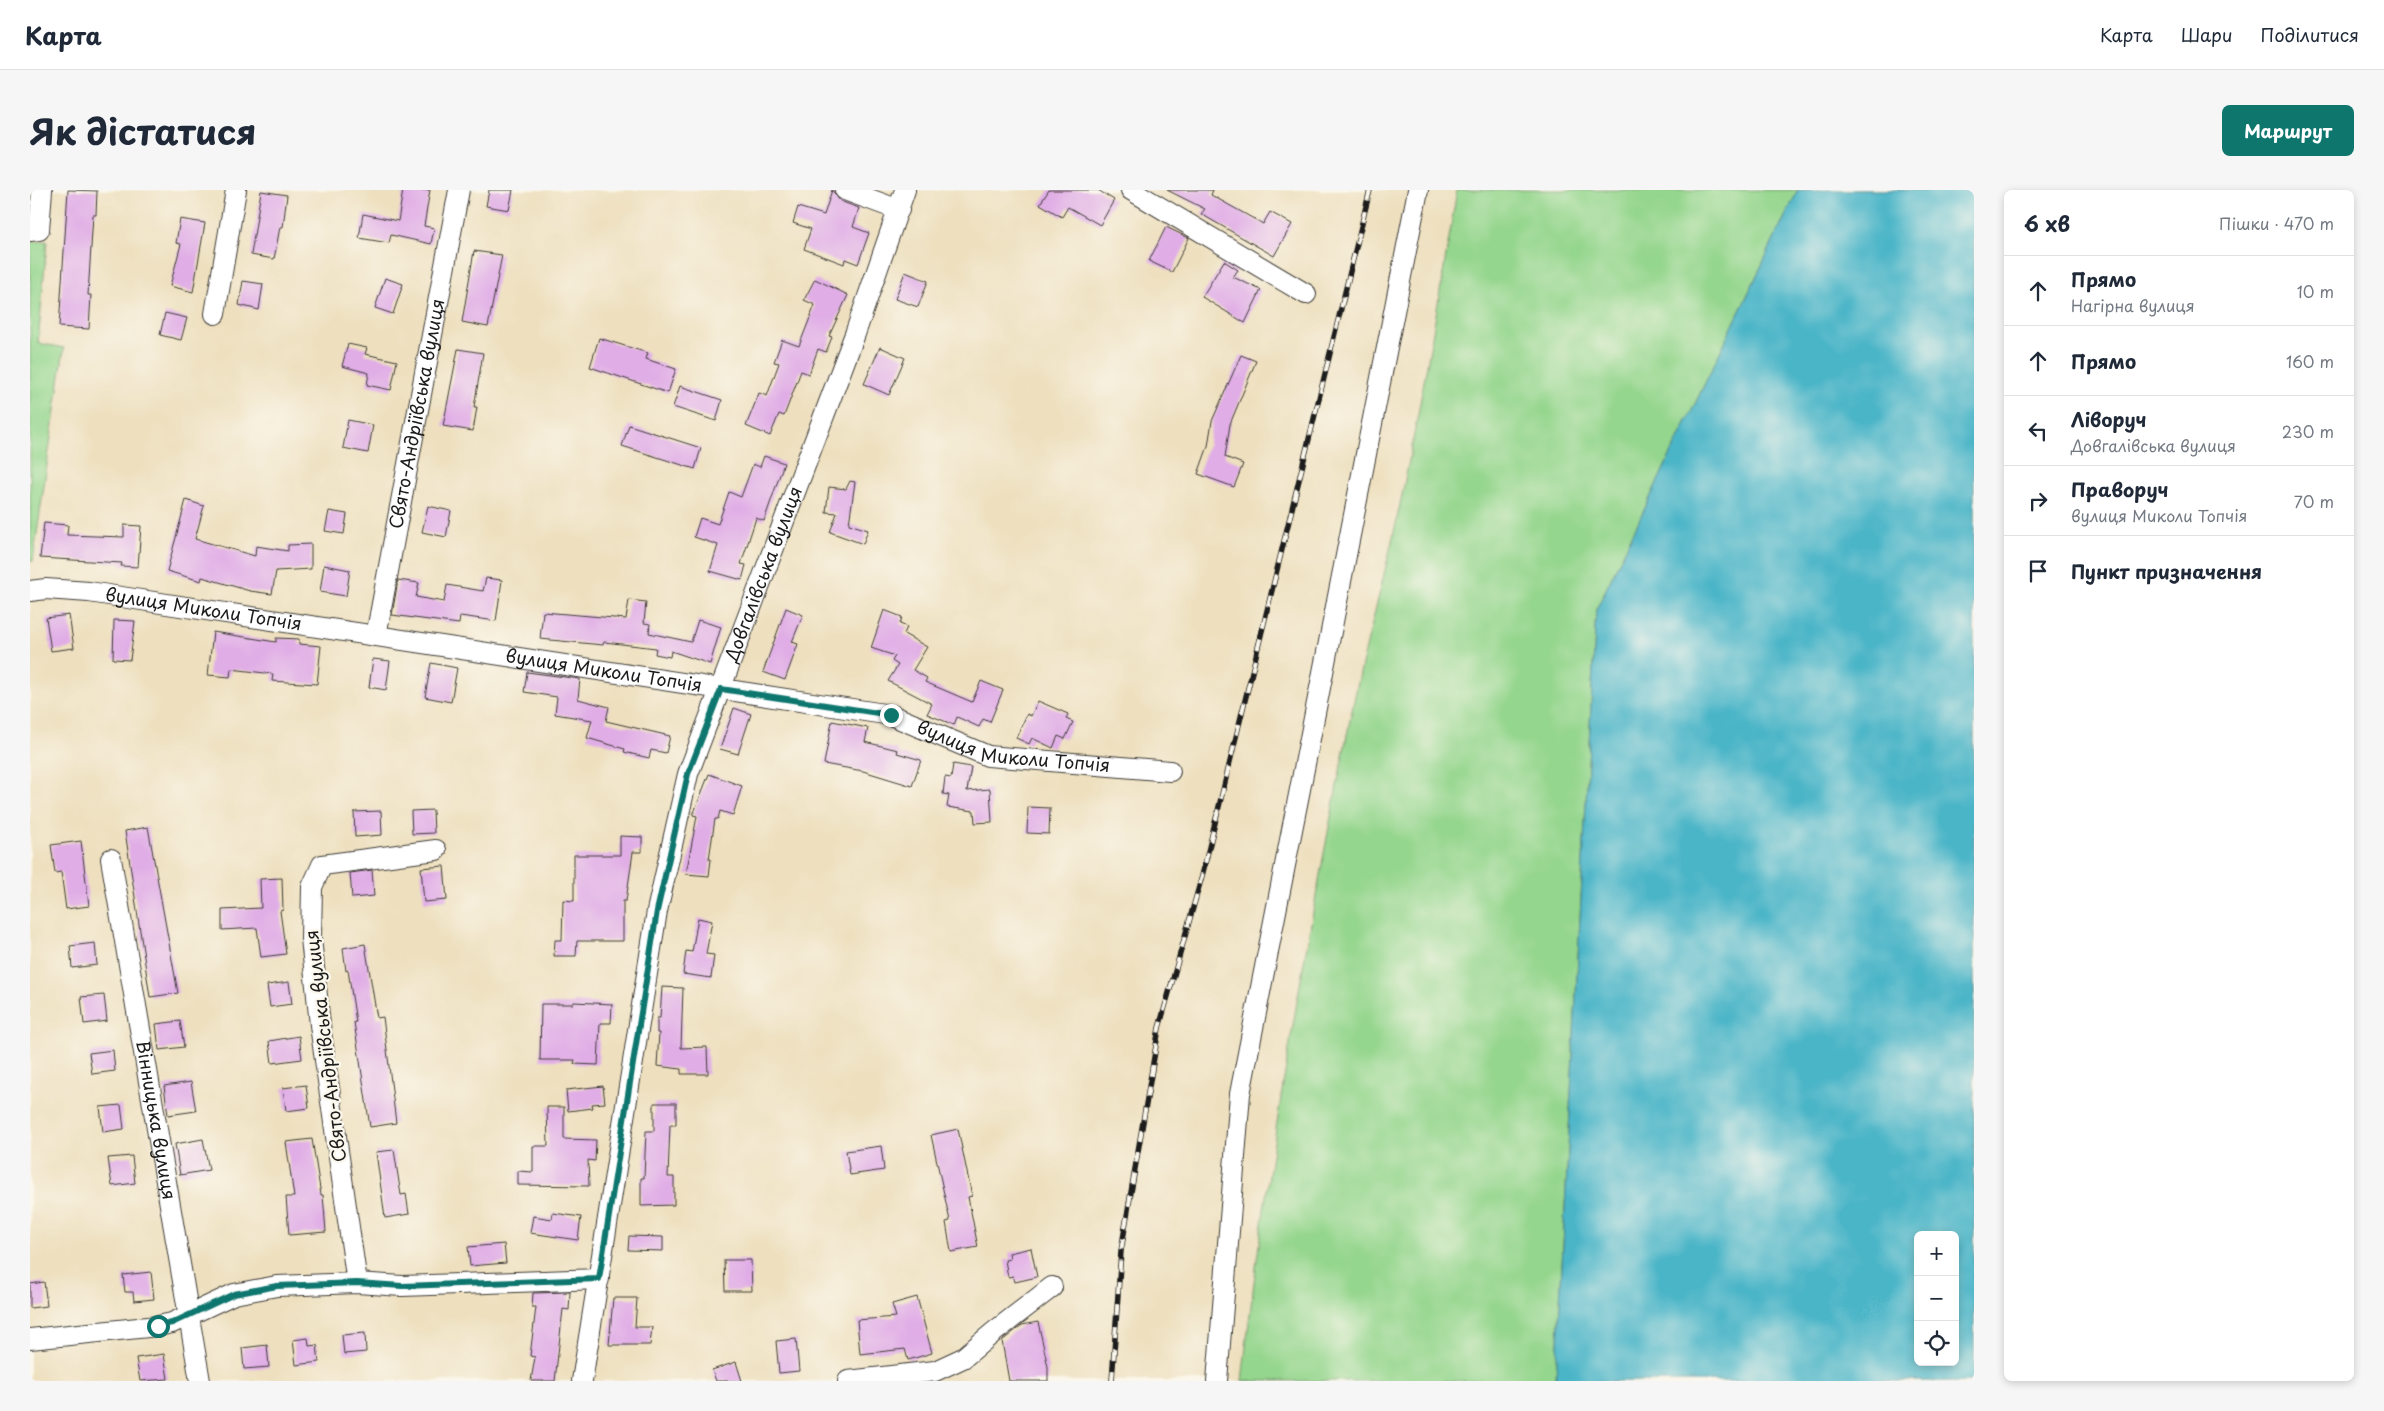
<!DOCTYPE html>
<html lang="uk">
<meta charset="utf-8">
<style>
body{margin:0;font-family:"Playpen Sans",sans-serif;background:#f6f6f7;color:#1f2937}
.controls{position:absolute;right:15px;bottom:15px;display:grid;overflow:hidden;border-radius:8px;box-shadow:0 2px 8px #0003}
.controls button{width:45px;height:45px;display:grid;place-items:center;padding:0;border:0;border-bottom:1px solid #e0e1e3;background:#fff;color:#1f2937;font:25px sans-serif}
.stop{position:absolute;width:15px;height:15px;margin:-11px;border:4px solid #0f766e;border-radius:50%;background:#fff}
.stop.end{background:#0f766e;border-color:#fff;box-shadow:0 1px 5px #0008}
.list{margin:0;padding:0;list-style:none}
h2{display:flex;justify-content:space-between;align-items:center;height:65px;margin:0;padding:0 20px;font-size:21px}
h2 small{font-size:16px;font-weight:400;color:#747a83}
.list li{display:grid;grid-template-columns:32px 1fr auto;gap:15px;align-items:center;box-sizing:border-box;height:70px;padding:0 20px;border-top:1px solid #e0e1e3}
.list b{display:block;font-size:19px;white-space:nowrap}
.list p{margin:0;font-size:16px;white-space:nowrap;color:#747a83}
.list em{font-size:16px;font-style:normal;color:#747a83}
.icon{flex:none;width:28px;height:28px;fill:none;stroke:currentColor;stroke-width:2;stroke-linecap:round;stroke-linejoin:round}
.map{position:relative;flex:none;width:1944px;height:1191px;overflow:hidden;border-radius:8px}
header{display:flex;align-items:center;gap:30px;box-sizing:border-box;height:70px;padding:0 25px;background:#fff;border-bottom:1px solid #e0e1e3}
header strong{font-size:24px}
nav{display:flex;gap:28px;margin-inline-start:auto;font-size:18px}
.intro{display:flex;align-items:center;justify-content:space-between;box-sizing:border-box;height:120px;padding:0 30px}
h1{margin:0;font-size:35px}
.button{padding:12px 22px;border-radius:8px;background:#0f766e;color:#fff;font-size:18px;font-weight:700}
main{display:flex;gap:30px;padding:0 30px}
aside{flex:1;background:#fff;border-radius:8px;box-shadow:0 2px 8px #0003}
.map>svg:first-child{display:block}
.green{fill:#94d68d;stroke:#587954}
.water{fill:#4bb5c8;stroke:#346872;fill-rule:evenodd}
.building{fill:#e0ade6}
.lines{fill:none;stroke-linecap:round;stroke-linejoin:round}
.minor-casing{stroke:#3c3934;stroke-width:22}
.minor{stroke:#fff;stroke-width:20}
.rail-casing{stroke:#1c1c1c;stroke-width:5.5}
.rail{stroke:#fbf7ec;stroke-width:4;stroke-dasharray:11;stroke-linecap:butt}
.route{stroke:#0f766e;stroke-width:6}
.labels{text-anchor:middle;stroke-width:4.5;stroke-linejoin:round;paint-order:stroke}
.street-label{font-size:18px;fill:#1c1c1c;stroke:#fbf7ec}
</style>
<header>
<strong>Карта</strong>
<nav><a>Карта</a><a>Шари</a><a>Поділитися</a></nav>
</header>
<div class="intro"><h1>Як дістатися</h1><a class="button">Маршрут</a></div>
<main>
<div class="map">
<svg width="1944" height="1191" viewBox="0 0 1944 1191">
<rect width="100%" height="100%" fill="#fbf7ec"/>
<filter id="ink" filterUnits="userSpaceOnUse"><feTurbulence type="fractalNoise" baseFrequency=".02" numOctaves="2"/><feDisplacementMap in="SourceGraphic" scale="10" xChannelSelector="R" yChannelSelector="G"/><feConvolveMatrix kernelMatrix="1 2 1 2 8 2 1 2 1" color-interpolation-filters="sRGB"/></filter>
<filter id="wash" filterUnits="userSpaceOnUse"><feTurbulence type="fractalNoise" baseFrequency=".0096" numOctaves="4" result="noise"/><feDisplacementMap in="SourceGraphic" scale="20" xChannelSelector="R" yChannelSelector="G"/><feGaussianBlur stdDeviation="1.12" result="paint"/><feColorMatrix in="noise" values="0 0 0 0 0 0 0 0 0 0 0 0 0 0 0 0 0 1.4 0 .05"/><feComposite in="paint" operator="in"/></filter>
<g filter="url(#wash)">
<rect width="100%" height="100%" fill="#eee0bf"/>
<g class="green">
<path d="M1427,0h341l-202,420 -40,771h-314c25,-224 65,-446 109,-666 15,-74 36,-146 51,-220 21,-101 38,-203 55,-305z"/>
<polygon points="17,51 8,153 34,158 3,371 0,372 0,52"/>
</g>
<path class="water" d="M1768,0h176v1191h-418l40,-771zM1888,1045h37v127h-37z"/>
<g id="blocks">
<g class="building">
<polygon points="38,0 67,1 66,25 63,25 58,105 61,105 59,139 29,137"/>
<polygon points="373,0 400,0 394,36 404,38 401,54 361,45 359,53 329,48 333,24 368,31"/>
<polygon points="459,0 483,0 479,20 456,16"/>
<polygon points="802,0 810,11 829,18 823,37 839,43 828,74 815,69 814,74 774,59 781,39 763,33 768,17 794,25"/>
<polygon points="1019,0 1068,0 1084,10 1070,35 1038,17 1032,27 1010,14"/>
<polygon points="1137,0 1183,0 1181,5 1233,34 1240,22 1262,34 1244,66 1171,24 1175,19"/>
<polygon points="231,1 257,5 253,37 250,37 244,69 221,65"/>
<polygon points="150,29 175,33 163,102 140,96 151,54 146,53"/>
<polygon points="1136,37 1159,48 1142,82 1119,71"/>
<polygon points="444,61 472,65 458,137 432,132"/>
<polygon points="1194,71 1208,80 1203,87 1231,100 1215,133 1172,107"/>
<polygon points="875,82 898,91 888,117 865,109"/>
<polygon points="355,88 373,94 363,124 345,118"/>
<polygon points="785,89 818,105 799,146 802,147 796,162 788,159 779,184 771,181 754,226 749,224 740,246 716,236 729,203 737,206 749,173 744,172 752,150 769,156 785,115 774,110"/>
<polygon points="213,91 233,94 229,120 209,115"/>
<polygon points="135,123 157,128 151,150 130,145"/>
<polygon points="569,148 618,163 616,169 646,179 638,203 560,177"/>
<polygon points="318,154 337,158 335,164 367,171 361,200 337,195 339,183 312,176"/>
<polygon points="850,157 875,168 859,205 834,194"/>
<polygon points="428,159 453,163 444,217 447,217 443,241 413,236"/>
<polygon points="1211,165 1226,171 1200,234 1195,267 1213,274 1204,297 1168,284 1178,256 1182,231"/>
<polygon points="650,196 692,210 686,231 643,217"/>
<polygon points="318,230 343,235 338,263 313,258"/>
<polygon points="599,235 671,258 665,279 592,256"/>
<polygon points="734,266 754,273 734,331 726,328 711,374 716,375 712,390 680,381 688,355 664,347 670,328 688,334 699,302 711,307 723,274 730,277"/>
<polygon points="820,291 825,292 819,334 838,340 833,354 800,342 807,323 796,322 799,297 816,299"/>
<polygon points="156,310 174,316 165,349 225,366 226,356 258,361 258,355 281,354 281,379 246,381 242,404 220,401 172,387 171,391 137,381"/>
<polygon points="398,316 421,321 416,347 392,342"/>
<polygon points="299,321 317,324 314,344 295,341"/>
<polygon points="14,333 38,335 37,345 94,347 94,335 111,336 108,377 91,376 92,373 10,368"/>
<polygon points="294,375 320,380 316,406 290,402"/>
<polygon points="456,388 472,390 466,431 430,426 429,434 362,425 368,390 389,393 386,407 414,412 417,395 453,401"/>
<polygon points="599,410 616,412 614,433 620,434 619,443 661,452 668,430 691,437 680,474 641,461 640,467 625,464 626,458 574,452 573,455 510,449 513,422 596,429"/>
<polygon points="756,418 773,425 762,452 768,454 755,490 733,482"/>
<polygon points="854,420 872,427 870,434 877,437 874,444 897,457 883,480 897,488 895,492 942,512 951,491 973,500 960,532 953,529 949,537 927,527 924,535 897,524 902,514 858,491 868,475 862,471 865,466 841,458"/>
<polygon points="39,425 44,458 21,461 16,428"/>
<polygon points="84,430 105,431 100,470 83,469"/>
<polygon points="183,442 246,452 246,448 269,449 269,454 291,456 287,494 242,491 243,484 201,479 200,487 178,485"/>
<polygon points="343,469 360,471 356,500 339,497"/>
<polygon points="401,473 427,478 421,512 395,507"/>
<polygon points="497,482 550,489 548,509 579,517 576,531 640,546 636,563 621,560 619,568 594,562 595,559 557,548 562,530 525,524 527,507 494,502"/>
<polygon points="1008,511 1038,524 1036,529 1043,532 1035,549 1028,546 1023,558 1002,548 999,554 986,548 997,524 1001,526"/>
<polygon points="704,518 721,524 708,564 690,559"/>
<polygon points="802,531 838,538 835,552 868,560 867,563 891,570 882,596 833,581 794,574"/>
<polygon points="923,574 941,577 937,601 960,599 962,632 945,633 944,621 917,617 919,605 913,604 915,587 921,588"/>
<polygon points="679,584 712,596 703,625 690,621 688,629 685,629 679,669 681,669 679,686 656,684 667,626 663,625"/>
<polygon points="998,617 1020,618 1019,644 997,643"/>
<polygon points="403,620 404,643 382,644 381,621"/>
<polygon points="351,621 352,645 325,647 324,622"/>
<polygon points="118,637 148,803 120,807 95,641"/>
<polygon points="590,646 612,647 612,662 603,662 596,711 593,711 593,751 547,751 546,766 524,766 525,750 532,750 533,710 544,711 544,665 590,665"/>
<polygon points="51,651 59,716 36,719 31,682 25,683 21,655"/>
<polygon points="414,676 417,710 394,712 391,678"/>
<polygon points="342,680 344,706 322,708 320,683"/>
<polygon points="252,688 253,720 250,721 256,764 231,767 227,738 192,740 192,720 231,718 230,689"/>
<polygon points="668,728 682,731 676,764 684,765 681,788 653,784 656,761 662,762"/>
<polygon points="65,753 67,775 42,778 40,756"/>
<polygon points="335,754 347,828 353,827 366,933 340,937 324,832 326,832 318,780 316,781 313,758"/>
<polygon points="259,792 262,814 240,817 237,795"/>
<polygon points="632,797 653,798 651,858 677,857 678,884 651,884 651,879 627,876 629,843 627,843 627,828 630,828"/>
<polygon points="74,805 77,831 54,834 51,807"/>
<polygon points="544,812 582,814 581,833 570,833 568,875 544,874 545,870 510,870 511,814 543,814"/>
<polygon points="150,831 154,857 129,860 126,834"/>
<polygon points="269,846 272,869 242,873 239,851"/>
<polygon points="83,860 85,881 62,884 59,863"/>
<polygon points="161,892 166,921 138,925 134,896"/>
<polygon points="276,895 279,918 256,921 253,898"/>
<polygon points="573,896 575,913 562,914 563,918 538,921 536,900"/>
<polygon points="624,913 646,913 646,935 640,935 638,987 644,987 644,1015 611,1016 611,988 614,988 616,941 624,941"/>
<polygon points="91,915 94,939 73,942 70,917"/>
<polygon points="517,917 534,917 534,949 566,950 565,971 558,970 559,996 488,995 488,981 503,982 503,956 518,956"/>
<polygon points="928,939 942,1006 938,1007 948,1057 921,1062 916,1032 920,1031 901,945"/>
<polygon points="173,949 179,980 150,985 145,954"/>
<polygon points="282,949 291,1005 293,1005 296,1042 259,1045 256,1007 264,1007 256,952"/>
<polygon points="851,956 854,980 820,985 816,961"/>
<polygon points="364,960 371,1005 376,1004 379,1024 355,1028 346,962"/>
<polygon points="102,966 105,993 82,996 78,968"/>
<polygon points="523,1023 551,1027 548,1050 500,1043 503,1026 522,1029"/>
<polygon points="599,1046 633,1047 633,1061 598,1060"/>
<polygon points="474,1054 476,1073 440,1076 438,1057"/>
<polygon points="1001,1058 1007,1087 985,1092 983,1086 978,1087 975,1070 980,1069 979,1063"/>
<polygon points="694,1070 721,1070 722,1101 695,1101"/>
<polygon points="121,1082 124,1109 104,1111 103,1102 95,1102 93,1085"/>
<polygon points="14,1092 17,1116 0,1118 0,1094"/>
<polygon points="540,1102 539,1120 533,1119 525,1191 501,1191 505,1167 500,1166 506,1117 502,1117 503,1103"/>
<polygon points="887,1107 902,1163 878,1170 875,1159 830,1164 827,1130 866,1127 862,1114"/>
<polygon points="583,1108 607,1108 605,1137 622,1137 620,1155 579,1155"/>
<polygon points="1008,1132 1018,1177 1018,1191 979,1191 972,1151 992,1135"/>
<polygon points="335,1143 336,1162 314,1164 312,1145"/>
<polygon points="278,1148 279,1156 287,1155 289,1172 266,1175 263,1150"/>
<polygon points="766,1149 769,1181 749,1183 746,1151"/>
<polygon points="237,1155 239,1177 214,1179 212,1158"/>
<polygon points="134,1164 138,1189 110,1191 106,1168"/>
<polygon points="706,1172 712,1191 686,1191 682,1180"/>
</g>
</g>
</g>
<g filter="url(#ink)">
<use href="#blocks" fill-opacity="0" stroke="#3c3934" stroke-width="1"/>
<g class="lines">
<defs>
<g id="minor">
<polyline points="815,0 869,20"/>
<polyline points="1101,0 1276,104"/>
<polyline points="0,41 9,40 12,0"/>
<polyline points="185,124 206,0"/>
<path id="s1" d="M0,401l16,-2 43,3 802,123 97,41 182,15"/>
<path id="s2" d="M346,446l83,-446"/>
<path id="s3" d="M81,669l89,522"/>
<polyline points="327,1093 290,835 281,748 282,697 292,675 406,660"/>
<polyline points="0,1149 128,1136 142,1133 204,1104 247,1096 327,1093 372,1096 569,1089"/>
<path id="s4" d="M552,1191l75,-470 31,-137 167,-440 50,-144"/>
<polyline points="818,1191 905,1181 933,1168 964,1142 1022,1097"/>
<polyline points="1187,1191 1210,904 1388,0"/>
</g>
</defs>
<use href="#minor" class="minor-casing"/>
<use href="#minor" class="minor"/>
<defs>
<polyline id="rail" points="1082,1191 1091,1061 1129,838 1172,686 1340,0"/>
</defs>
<use href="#rail" class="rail-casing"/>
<use href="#rail" class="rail"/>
</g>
</g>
<g class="lines" filter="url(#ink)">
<polyline class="route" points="128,1136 142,1133 204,1104 247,1096 327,1093 372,1096 569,1089 627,721 658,584 691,499 861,525"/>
</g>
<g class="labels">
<g class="street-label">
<text dy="6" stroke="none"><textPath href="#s2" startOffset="226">Свято-Андріївська вулиця</textPath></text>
<text dy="6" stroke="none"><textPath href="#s4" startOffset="830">Довгалівська вулиця</textPath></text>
<text dy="6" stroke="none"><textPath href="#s1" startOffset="175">вулиця Миколи Топчія</textPath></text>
<text dy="6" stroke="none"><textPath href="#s1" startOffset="580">вулиця Миколи Топчія</textPath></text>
<text dy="6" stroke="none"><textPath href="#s1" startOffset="999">вулиця Миколи Топчія</textPath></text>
<text transform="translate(296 856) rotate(-97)" y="6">Свято-Андріївська вулиця</text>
<text dy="6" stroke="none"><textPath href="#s3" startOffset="265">Вінницька вулиця</textPath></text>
</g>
</g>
</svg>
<div class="controls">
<button>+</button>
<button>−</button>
<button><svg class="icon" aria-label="locate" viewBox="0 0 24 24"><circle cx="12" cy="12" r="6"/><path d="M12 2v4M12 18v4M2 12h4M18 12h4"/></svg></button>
</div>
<div class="stop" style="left:128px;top:1136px"></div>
<div class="stop end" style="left:861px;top:525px"></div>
</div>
<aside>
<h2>6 хв<small>Пішки · 470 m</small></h2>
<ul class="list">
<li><svg class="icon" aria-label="ahead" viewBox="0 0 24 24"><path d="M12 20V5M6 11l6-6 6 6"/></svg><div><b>Прямо</b><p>Нагірна вулиця</p></div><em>10 m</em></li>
<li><svg class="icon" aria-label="ahead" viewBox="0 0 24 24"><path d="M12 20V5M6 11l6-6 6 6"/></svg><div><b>Прямо</b></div><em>160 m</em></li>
<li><svg class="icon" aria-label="left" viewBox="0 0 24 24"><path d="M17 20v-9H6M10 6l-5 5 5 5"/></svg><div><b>Ліворуч</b><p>Довгалівська вулиця</p></div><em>230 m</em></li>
<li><svg class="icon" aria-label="right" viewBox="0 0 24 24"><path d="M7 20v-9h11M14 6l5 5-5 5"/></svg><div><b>Праворуч</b><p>вулиця Миколи Топчія</p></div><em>70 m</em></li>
<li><svg class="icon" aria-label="arrive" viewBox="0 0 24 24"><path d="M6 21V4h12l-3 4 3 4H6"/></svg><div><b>Пункт призначення</b></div></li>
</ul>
</aside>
</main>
